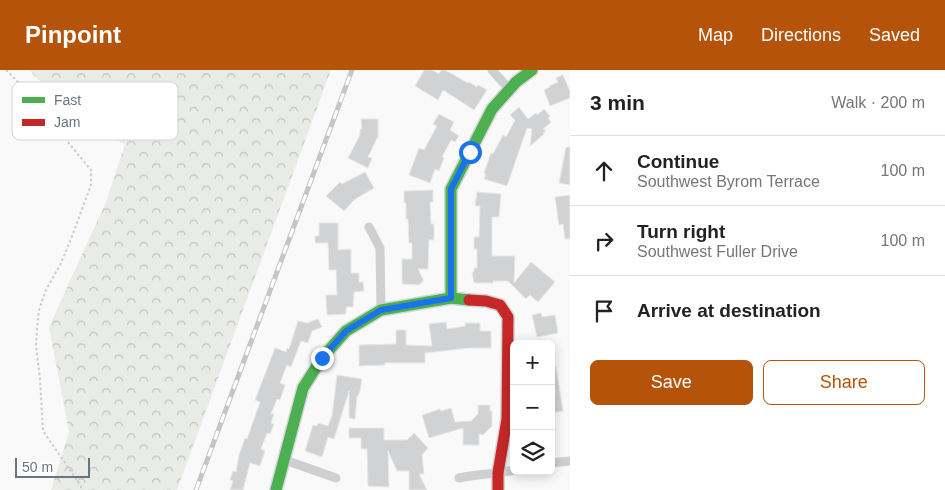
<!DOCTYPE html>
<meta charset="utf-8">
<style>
body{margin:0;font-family:Arial,sans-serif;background:#f2f2f2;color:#222}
.controls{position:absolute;right:15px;bottom:15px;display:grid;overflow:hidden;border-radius:8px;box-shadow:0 2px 12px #0003}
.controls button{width:45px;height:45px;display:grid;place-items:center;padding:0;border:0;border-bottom:1px solid #e0e0e0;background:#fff;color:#222;font:25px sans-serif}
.scale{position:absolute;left:15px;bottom:12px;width:75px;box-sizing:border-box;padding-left:5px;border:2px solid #657683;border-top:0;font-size:14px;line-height:18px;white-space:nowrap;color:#657683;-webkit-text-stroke:4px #fff;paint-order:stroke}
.stop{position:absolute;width:15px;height:15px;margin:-11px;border:4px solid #1a73e8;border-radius:50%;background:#fff}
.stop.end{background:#1a73e8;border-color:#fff;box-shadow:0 1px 5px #0008}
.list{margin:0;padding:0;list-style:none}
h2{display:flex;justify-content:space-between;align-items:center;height:65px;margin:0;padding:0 20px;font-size:21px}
h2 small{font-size:16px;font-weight:400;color:#767676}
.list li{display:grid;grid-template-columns:32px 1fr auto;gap:15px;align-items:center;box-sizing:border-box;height:70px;padding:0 20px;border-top:1px solid #e0e0e0}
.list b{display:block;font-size:19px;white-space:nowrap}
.list p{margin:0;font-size:16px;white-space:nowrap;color:#767676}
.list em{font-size:16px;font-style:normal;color:#767676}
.actions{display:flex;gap:10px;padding:15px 20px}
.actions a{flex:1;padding:11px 0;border:1px solid #b45309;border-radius:8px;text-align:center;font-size:18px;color:#b45309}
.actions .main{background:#b45309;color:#fff}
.icon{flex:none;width:28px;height:28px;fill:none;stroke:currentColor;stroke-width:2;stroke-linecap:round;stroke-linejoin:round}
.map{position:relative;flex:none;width:570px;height:420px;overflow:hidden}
header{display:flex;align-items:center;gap:30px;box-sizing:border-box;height:70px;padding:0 25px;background:#b45309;color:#fff}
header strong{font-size:24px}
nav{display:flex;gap:28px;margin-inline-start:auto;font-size:18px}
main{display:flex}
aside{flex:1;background:#fff}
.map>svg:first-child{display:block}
.forest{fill:url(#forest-crowns)}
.building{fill:#d0d2d3;stroke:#e8e8e8}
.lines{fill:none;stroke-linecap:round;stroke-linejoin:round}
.fast-casing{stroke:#d5d6d7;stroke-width:14}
.jam-casing{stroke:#d5d6d7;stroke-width:14}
.path{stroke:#cbcccd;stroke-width:2;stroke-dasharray:2.5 2.5;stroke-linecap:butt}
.street{stroke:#cecfd0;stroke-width:9}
.fast{stroke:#4caf50;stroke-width:11}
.jam{stroke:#c62828;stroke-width:11}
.rail-casing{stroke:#c3c5c6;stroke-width:5}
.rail{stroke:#fff;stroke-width:3;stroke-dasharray:9;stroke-linecap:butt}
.route{stroke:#1a73e8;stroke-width:6}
.key{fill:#fff;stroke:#d1d6da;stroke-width:1}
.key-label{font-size:14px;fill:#657683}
</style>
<header>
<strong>Pinpoint</strong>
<nav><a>Map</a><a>Directions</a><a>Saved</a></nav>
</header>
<main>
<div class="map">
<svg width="570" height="420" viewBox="0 0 570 420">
<defs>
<pattern id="forest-crowns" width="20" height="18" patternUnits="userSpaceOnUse" patternTransform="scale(1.25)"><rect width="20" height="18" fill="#e8ebe6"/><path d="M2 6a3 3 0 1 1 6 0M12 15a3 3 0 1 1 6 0" fill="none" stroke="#c0c3c0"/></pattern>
</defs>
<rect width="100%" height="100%" fill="#f9f9f9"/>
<polygon class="forest" points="29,0 331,0 177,420 51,420 69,362 49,257 106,132 125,74 88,60"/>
<g class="building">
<polygon points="424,0 432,0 439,4 441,0 445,0 468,13 469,12 477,17 478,15 487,20 474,40 443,20 438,30 415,16"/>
<polygon points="563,5 570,21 570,28 550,36 544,20 550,17 549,16 558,12 556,8"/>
<polygon points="519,37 528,49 536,43 537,45 544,39 550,46 548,48 551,52 543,59 546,61 543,63 544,64 530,76 532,59 527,58 507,116 484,109 486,104 484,103 491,83 493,84 503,65 506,67 515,50 510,45"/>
<polygon points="439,44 454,52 450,60 459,66 455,72 451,70 442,87 444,88 439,101 435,99 430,113 409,105 419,78 424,80 437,56 433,54"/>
<polygon points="361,49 378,49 378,68 377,68 368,87 372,88 368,98 348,88 360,65 360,59 362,59"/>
<polygon points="566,77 570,77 570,115 559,113"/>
<polygon points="365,102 374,118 354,130 344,141 326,126 340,112 342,114"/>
<polygon points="433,120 433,132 430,132 431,154 434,154 434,170 429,170 428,199 418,199 423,209 423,211 419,215 402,214 402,189 412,189 412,173 409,173 408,149 406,149 406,133 404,133 404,121"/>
<polygon points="477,122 501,124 499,147 492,147 492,186 515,186 514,213 531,192 555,212 538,232 530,225 526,229 508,211 493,211 493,213 474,213 472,202 474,202 474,198 477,198 477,179 474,179 474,167 479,167 480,136 475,136"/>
<polygon points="570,125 570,169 565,169 563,154 559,155 555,127"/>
<polygon points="319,153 338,153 338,180 351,179 351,203 359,203 359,212 363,212 364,221 354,222 353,237 346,237 346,244 327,245 326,225 337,225 336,200 329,200 328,173 315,173 315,166 319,166"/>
<polygon points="541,243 542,247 555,245 558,263 537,267 532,245"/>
<polygon points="318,249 322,257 312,261 308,273 301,271 291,297 287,295 280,313 285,315 280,330 277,329 271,344 274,344 271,353 274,354 270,364 267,363 261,379 265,381 260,396 250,393 243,420 230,420 233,411 230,410 233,401 236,402 239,385 245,368 247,369 260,332 255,330 275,278 286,282 287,278 289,279 298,251 307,253"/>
<polygon points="446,252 447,259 465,256 465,253 480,253 480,261 491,261 491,278 469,278 425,283 425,293 385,293 385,295 359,296 359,275 396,274 396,260 406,260 406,275 432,276 429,254"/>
<polygon points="556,297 563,341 551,343 551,298"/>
<polygon points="337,305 362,309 360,321 358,326 357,326 355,349 349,348 349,321 334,369 328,367 322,387 305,381 313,355 317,356 318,353 328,356 332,346"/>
<polygon points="478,335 490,335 490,341 492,341 492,356 483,365 479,364 479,375 463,375 463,358 429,368 422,345 440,339 441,341 451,338 455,352 471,351 478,344"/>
<polygon points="349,358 384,358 384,370 407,370 414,363 428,378 422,385 424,404 419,404 427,420 409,420 409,401 397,401 388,381 389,417 368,416 367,379 361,379 361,368 349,368"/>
</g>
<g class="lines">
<defs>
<g id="fast">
<polyline points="451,228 451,119 492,39 516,12 532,0"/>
<polyline points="276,420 303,318 322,288 346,261 381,240 451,228 469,230"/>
</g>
<polyline id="jam" points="469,230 486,231 500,235 508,247 507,349 498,403 498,420"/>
</defs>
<use href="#fast" class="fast-casing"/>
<use href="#jam" class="jam-casing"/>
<polyline class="path" points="6,0 18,12 91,100 91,115 71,169 61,193 46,220 39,240 37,259 36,276 40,309 43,361 81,416 81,420"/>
<g class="street">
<polyline points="492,0 509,19"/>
<polyline points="369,157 380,178 381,240"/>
<polyline points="285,390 336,408"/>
<polyline points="551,393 570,391"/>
<path d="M459,408c18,-4 37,-4 55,-8"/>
</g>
<use href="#fast" class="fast"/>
<use href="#jam" class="jam"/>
<defs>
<polyline id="rail" points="196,420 352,0"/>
</defs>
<use href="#rail" class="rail-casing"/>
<use href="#rail" class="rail"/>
</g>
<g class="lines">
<polyline class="route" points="322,288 346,261 381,240 451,228 451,119 470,82"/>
</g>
<rect x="12" y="12" width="166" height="58" rx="8" class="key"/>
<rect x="22" y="27" width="23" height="6" fill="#4caf50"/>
<rect x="22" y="49" width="23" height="7" fill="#c62828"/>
<g class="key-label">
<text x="54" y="35">Fast</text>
<text x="54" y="57">Jam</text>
</g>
</svg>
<div class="controls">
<button>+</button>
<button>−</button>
<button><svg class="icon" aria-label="layers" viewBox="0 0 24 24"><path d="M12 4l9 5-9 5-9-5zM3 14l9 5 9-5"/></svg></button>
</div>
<div class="scale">50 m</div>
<div class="stop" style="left:470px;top:82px"></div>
<div class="stop end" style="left:322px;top:288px"></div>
</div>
<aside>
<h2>3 min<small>Walk · 200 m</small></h2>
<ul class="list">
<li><svg class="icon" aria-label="ahead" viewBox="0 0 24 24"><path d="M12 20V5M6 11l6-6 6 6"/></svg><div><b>Continue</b><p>Southwest Byrom Terrace</p></div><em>100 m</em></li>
<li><svg class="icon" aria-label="right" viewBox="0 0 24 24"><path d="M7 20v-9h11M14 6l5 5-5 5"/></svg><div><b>Turn right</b><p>Southwest Fuller Drive</p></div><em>100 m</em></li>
<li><svg class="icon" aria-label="arrive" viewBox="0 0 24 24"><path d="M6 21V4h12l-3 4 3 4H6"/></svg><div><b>Arrive at destination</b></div></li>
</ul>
<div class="actions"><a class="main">Save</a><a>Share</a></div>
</aside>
</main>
